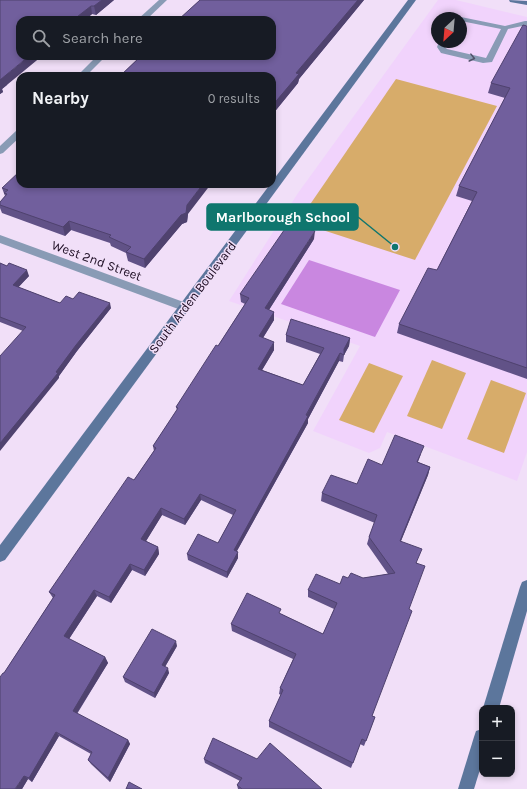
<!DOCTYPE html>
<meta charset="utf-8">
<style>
body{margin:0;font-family:Karla,sans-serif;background:#20242c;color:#f1f3f6}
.controls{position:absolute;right:12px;bottom:12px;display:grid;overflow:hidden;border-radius:8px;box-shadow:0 2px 6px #0003}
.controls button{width:36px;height:36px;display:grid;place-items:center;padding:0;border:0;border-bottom:1px solid #363941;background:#171b24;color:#f1f3f6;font:20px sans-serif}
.compass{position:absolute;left:431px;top:12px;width:36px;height:36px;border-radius:50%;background:#171b24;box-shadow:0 2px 6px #0003;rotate:206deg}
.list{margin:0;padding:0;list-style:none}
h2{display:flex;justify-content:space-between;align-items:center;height:52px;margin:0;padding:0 16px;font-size:17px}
h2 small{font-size:13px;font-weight:400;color:#9ea1a6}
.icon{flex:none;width:22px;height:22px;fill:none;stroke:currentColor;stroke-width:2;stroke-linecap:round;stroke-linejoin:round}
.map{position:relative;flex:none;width:527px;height:789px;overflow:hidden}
.search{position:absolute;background:#171b24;box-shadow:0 2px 6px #0003;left:16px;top:16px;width:260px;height:44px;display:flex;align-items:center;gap:10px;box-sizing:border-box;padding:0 14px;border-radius:12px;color:#9ea1a6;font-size:15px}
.panel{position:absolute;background:#171b24;box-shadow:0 2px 6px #0003;left:16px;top:72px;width:260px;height:116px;border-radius:12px}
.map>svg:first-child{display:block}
.built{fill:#f1d3fc;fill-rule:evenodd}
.green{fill:#d7ac6a}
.water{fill:#c987e0}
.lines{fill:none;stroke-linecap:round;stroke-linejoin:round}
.lane{fill:#899bb5;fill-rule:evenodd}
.street{fill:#899bb5;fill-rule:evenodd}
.secondary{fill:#5c769c;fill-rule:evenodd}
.wall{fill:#615287}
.shaded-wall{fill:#4f426e}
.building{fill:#715f9d;stroke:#4f426e}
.oneway{stroke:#52526a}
.labels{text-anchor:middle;stroke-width:3;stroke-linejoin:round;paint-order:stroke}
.street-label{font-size:13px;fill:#1a0a20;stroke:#f1dff8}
.leader{fill:none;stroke:#0f766e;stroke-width:1.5}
.callout-dot{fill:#0f766e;stroke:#f1dff8;stroke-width:1.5}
.callout{fill:#0f766e;stroke:#0f766e;stroke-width:1.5}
.callout-label{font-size:14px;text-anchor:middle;font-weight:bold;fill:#fff}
</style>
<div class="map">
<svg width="527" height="789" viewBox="0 0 527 789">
<rect width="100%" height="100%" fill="#f1dff8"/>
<path class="built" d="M438,0h18l71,17v435l-10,29 -130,-49 -7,16 -11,5 -56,-22 47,-85 -131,-45 69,-108zM437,18h24v24h-24z"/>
<g class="green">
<polygon points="396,79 497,106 415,260 298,222"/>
<polygon points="432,360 466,373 442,429 407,416"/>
<polygon points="369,363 403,376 374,433 339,420"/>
<polygon points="491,380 526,393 504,453 467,439"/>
</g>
<polygon class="water" points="309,260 400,290 375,337 281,304"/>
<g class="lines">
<polygon class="lane" points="461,17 505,26 525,21 527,21 527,25 508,29 492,62 483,63 441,53 437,47 439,42 447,42 445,47 447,49 486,58 501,29 461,21 461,18 458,18"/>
<g class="street">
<polygon points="159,0 167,0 146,20 137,20"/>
<polygon points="97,56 106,56 86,76 77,76"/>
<polygon points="20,129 20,137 3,153 0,154 0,146 17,130"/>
<polygon points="0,235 189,304 191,307 189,310 181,310 0,243"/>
</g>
<g class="secondary">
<polygon points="408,0 416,0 5,560 0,562 0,545"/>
<polygon points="509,0 527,1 527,5 510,2"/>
<polygon points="527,580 527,611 499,708 483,708 520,587 522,582"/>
<polygon points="482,729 482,763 474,789 458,789 474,737 476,731"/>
</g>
</g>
<g class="wall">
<polygon points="0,0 114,0 96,15 92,14 85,20 20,20 7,85 2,89 3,92 0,94"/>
<polygon points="200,0 364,0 299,79 298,83 272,115 272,76 120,76"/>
<polygon points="527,26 527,379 397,333 399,324 437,270 472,201 456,196 459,186 505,98 488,93 491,83"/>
<polygon points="2,188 188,214 187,222 182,224 145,268 128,261 126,253 111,246 110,243 71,230 65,236 2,213 0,208 0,202 5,196"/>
<polygon points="314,239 269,310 274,312 274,320 263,338 274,350 262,370 303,385 320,354 286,342 286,335 350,338 349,346 344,355 343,362 339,361 308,419 308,423 237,551 238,558 227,578 188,560 187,554 218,543 233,515 201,500 185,525 162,515 146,541 158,547 159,554 145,576 132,570 111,603 97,596 69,639 105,657 108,663 77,714 128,740 130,744 110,782 91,764 88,760 91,754 59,736 32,782 28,779 22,789 4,673 53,598 49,592 134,480 154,451 153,446 177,410 176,407 218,346 245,304 241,302 240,294"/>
<polygon points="0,263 29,276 18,287 60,303 73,299 111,308 77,351 59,376 59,378 23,331 0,322"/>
<polygon points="421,454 418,462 430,467 428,475 401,541 417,563 409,609 372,716 375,717 364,746 360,744 351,768 269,727 269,721 281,695 279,694 280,688 293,659 232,631 231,624 281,614 323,634 334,609 308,597 308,590 340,584 348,578 363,578 388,574 367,544 369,537 375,523 321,501 322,493 357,484 382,465"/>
<polygon points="177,646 165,667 169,673 155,698 125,682 123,677"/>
<polygon points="204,759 322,789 238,789 237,785 240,781 205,763"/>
</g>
<g class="shaded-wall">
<polygon points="102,0 114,0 96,15 94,6"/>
<polygon points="358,0 364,0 299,79 298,83 272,115 272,106 296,73"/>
<polygon points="91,6 92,14 85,20 73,20"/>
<polygon points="29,56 42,56 2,89 3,92 0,94 0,80"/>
<polygon points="203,184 211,184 188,214 187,222 182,224 145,268 144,259"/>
<polygon points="69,221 71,230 65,236 63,227"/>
<polygon points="315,231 314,239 265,316 265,308"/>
<polygon points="27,270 29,276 15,291 13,285"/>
<polygon points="110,303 111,308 77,351 59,376 59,378 0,451 0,443 76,345"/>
<polygon points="274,312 274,320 259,344 259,336"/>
<polygon points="350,338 349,346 344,355 344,349"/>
<polygon points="274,342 274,350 258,377 258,369"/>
<polygon points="340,353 339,361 308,419 308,423 234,556 234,550"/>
<polygon points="430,467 428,475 398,548 400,541"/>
<polygon points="200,494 201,500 185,525 184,519"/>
<polygon points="161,508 162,515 143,546 141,539"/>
<polygon points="158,547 159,554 145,576 144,570"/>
<polygon points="238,552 238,558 227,578 227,572"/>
<polygon points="130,564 132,570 111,603 109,597"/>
<polygon points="94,590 97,596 67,642 64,636"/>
<polygon points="176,641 177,646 163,670 162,665"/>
<polygon points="105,657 108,663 75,716 73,711"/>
<polygon points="168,668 169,673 155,698 154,693"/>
<polygon points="56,732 59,736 32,782 29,778"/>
<polygon points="128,740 130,744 110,782 108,778"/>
<polygon points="24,776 28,779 22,789 15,789"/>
</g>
<g class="building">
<polygon points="0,0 102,0 94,6 91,6 73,20 20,20 20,56 29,56 0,80"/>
<polygon points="200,0 358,0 296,73 299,74 272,106 272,76 174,76 163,73 160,76 120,76 141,56 272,56 272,20 178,20"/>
<polygon points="523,25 527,26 527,368 399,324 428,268 437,270 477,192 459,186 510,88 491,83"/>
<polygon points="20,171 20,184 203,184 187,205 186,213 181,215 144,259 126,252 131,247 109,237 111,235 69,221 63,227 0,205 0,202 7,194 4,193 8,190 2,188"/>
<polygon points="289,223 315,231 265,308 274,312 259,336 274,342 258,369 303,385 324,348 286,335 291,319 350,338 344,349 344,355 340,353 306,415 308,416 234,550 238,552 227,572 187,554 198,534 218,543 236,510 200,494 184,519 161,508 141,539 158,547 144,570 130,564 109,597 94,590 64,636 105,657 73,711 128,740 108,778 88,760 92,752 56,732 29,778 24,776 15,789 0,789 0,677 3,673 4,673 55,595 49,592 128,477 134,480 156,448 153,446 178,408 176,407 216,345 218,346 249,298 240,294"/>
<polygon points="0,263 7,266 9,263 27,270 13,285 60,303 66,296 73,299 79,292 110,303 76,345 56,372 58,373 0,443 0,356 26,327 0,317"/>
<polygon points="395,435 424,446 417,462 430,467 400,541 422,549 416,563 425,566 409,609 412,611 372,716 375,717 366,741 362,739 353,763 269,721 283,690 280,688 296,654 231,624 247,593 281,609 279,613 323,634 337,603 308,590 316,574 340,584 343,576 348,578 351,573 363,578 395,573 369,537 377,515 322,493 331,475 357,484 368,459 382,465"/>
<polygon points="152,629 176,641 162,665 168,668 154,693 123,677"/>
<polygon points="213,738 257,759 270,743 322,789 242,789 237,785 242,778 204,759"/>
<polygon points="129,782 142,789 126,789"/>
</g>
<defs><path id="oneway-chevron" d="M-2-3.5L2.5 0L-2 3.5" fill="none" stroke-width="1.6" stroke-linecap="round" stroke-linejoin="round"/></defs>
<use class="oneway" href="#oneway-chevron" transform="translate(472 58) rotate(14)"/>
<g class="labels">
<g class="street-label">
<text transform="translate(97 260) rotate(20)" y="5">West 2nd Street</text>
<text transform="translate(192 297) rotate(-53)" y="5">South Arden Boulevard</text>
</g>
</g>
<path class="leader" d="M395 247L358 217"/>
<circle class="callout-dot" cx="395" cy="247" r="4"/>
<rect class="callout" x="207" y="204" width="151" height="26" rx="4"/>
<g class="callout-label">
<text x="283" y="222">Marlborough School</text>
</g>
</svg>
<div class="controls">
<button>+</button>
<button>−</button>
</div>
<svg class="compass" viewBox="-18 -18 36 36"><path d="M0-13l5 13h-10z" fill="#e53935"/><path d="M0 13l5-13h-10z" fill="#9ea1a6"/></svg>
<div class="search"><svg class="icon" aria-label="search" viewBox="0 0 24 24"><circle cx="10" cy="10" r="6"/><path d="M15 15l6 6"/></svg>Search here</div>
<section class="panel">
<h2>Nearby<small>0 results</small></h2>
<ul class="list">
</ul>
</section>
</div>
